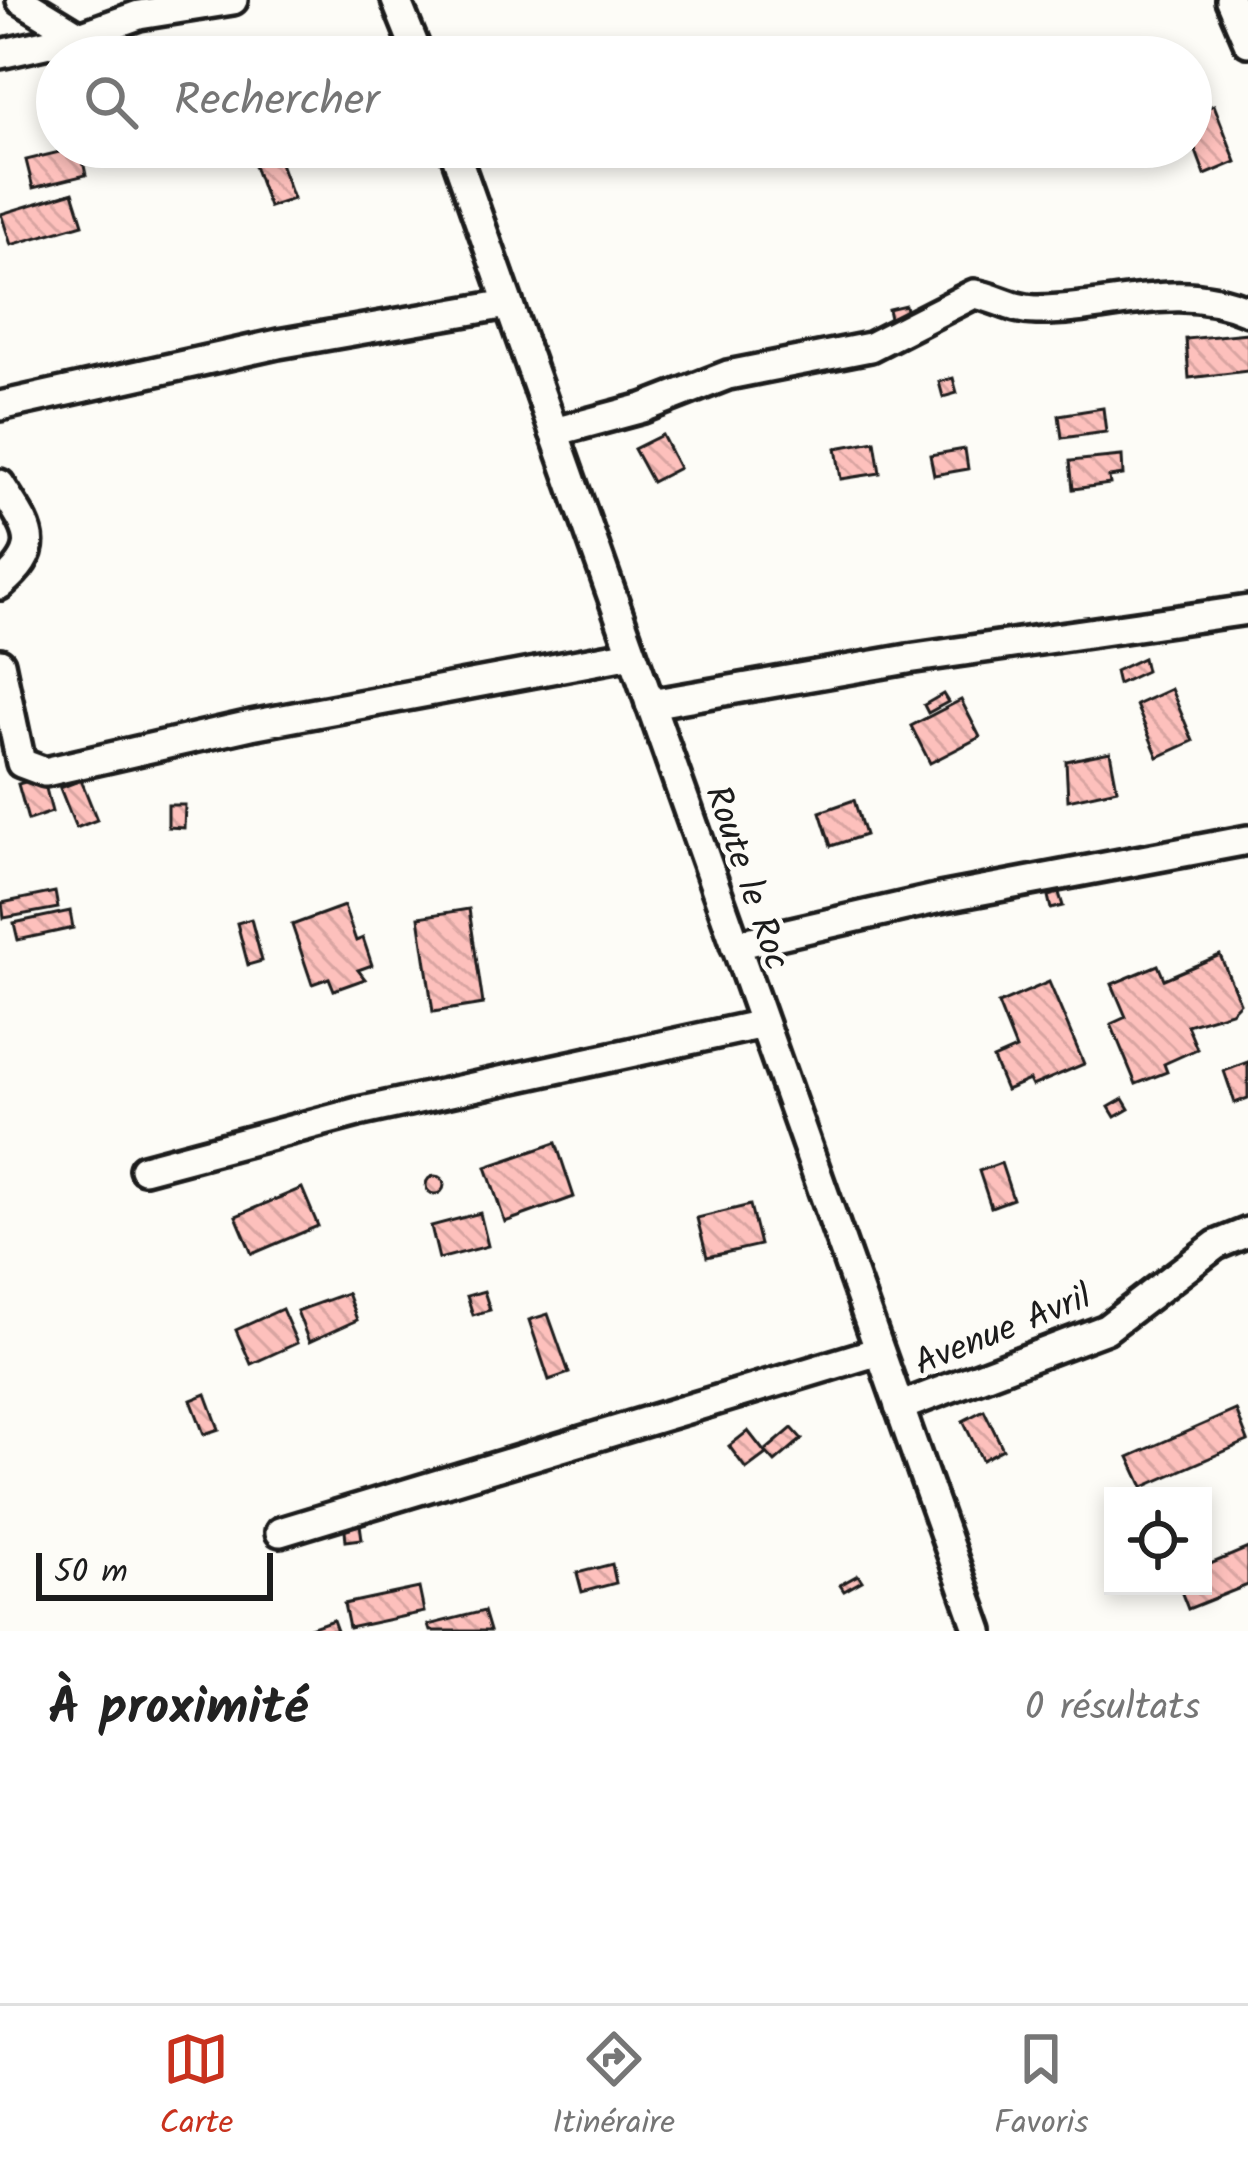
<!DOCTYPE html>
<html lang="fr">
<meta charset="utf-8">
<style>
body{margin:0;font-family:Kalam,sans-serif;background:#f6f6f6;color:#222}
.controls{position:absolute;right:36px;bottom:36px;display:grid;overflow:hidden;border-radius:0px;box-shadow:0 6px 18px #0003}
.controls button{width:108px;height:108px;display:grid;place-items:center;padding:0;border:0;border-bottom:3px solid #e0e0e0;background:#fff;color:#222;font:60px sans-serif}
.scale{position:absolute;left:36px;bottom:30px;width:237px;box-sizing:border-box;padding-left:12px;border:6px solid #1c1c1c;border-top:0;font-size:33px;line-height:42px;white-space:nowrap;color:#1c1c1c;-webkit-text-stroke:9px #fdfcf7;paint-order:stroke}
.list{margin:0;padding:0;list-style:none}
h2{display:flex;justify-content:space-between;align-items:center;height:156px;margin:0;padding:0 48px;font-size:51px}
h2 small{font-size:39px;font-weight:400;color:#767676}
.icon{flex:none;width:66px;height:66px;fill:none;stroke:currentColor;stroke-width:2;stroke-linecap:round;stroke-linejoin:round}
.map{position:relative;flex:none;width:1248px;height:1631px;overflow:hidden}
.search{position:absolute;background:#fff;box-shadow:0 6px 18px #0003;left:36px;right:36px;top:36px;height:132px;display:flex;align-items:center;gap:30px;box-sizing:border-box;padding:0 42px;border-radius:66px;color:#767676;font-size:45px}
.sheet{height:372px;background:#fff}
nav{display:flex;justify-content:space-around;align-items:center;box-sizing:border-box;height:168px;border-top:3px solid #e0e0e0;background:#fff;font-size:33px;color:#767676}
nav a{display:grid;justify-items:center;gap:6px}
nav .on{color:#c8321e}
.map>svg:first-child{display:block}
.building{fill:url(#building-back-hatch);stroke:#1c1c1c;stroke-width:3}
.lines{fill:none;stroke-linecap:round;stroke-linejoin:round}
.street-casing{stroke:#1c1c1c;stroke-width:36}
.street{stroke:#fdfcf7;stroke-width:27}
.labels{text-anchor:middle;stroke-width:10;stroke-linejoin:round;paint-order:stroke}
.street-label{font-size:36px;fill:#1c1c1c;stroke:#fdfcf7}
</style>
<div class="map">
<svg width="1248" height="1631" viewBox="0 0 1248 1631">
<defs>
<pattern id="building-back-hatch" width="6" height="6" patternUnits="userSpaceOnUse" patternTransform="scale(3)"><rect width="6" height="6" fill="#fdc0bc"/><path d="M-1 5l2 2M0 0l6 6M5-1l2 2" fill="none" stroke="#d8a4a1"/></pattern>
</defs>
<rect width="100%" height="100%" fill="#fdfcf7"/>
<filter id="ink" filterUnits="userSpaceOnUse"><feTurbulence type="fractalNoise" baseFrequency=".00833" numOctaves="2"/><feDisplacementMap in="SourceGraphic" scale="24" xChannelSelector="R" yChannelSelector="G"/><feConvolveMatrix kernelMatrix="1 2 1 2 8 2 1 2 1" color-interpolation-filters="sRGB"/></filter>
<g filter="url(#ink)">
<g class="building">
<polygon points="124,23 131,41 115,48 108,29"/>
<polygon points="1214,105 1236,162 1205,175 1191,138 1191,114"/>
<polygon points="80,147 86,175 33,188 26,160"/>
<polygon points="276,152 293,199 269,207 252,160"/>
<polygon points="73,192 83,224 11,245 1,214"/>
<polygon points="905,305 908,320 891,323 888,309"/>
<polygon points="1248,333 1248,371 1189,378 1186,339"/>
<polygon points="953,378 957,393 943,397 939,382"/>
<polygon points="1103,408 1106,432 1062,438 1059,415"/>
<polygon points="662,435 679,468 652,482 634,449"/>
<polygon points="875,441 880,473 841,479 836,448"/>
<polygon points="965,449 968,469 934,475 930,455"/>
<polygon points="1122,456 1123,475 1109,477 1110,484 1073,489 1070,461"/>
<polygon points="1143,658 1146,671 1118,684 1115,671"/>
<polygon points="1171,689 1193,741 1158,757 1136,705"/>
<polygon points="943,694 948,702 928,713 924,705"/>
<polygon points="961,700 980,737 930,763 911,726"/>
<polygon points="1110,752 1117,789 1068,800 1066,761"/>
<polygon points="43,777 52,812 28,820 18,784"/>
<polygon points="81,780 97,820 76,828 60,788"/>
<polygon points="854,800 865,835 831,846 820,812"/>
<polygon points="168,805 185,805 184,828 168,827"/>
<polygon points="55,892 58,908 4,918 2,903"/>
<polygon points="1059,893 1063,906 1051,909 1048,896"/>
<polygon points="344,906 356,941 363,938 372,965 358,970 365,979 334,990 329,978 312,984 292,925"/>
<polygon points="469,909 483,1004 433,1012 419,917"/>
<polygon points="70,911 73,928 18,940 14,923"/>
<polygon points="251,919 262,961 248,965 237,923"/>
<polygon points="1220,955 1240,1003 1231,1012 1187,1025 1197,1049 1164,1064 1167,1072 1136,1084 1111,1024 1126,1017 1112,984 1158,965 1164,979"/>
<polygon points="1049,982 1084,1064 1032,1086 1029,1080 1006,1090 993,1059 1016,1049 998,1004"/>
<polygon points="1248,1062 1248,1098 1235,1103 1224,1071"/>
<polygon points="1123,1099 1129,1109 1115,1117 1109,1107"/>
<polygon points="556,1143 574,1197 505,1222 486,1167"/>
<polygon points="1001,1163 1013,1199 991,1207 979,1171"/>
<circle cx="435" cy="1185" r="9"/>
<polygon points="302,1188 318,1226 252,1254 236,1216"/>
<polygon points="750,1205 760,1245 707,1257 697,1218"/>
<polygon points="480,1213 488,1246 439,1259 431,1226"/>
<polygon points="484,1291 490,1310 473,1315 467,1296"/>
<polygon points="347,1293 357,1320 309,1342 297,1311"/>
<polygon points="282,1309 297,1343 251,1364 236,1330"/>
<polygon points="548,1314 569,1373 549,1380 529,1320"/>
<polygon points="206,1394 219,1429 204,1434 191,1400"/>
<polygon points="984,1410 1003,1449 982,1460 963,1421"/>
<polygon points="1236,1410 1248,1441 1143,1487 1129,1457"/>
<polygon points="792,1428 802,1439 775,1462 765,1451"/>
<polygon points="748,1431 766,1454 746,1469 729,1446"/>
<polygon points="359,1517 362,1539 346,1541 344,1519"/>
<polygon points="1248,1548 1248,1585 1188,1609 1179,1586 1203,1586 1203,1567"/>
<polygon points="612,1564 616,1583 582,1592 577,1573"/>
<polygon points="858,1575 862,1581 844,1591 840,1585"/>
<polygon points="419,1588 424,1612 349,1628 344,1604"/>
<polygon points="484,1611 490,1631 430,1631 428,1625"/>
<polygon points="333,1620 337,1631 308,1631 307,1629"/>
</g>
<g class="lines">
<defs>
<g id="street">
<polyline points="21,0 80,36 139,15 233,0"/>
<polyline points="396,0 419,57"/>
<polyline points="1230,0 1248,42"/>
<polyline points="0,54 80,36"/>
<polyline points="453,147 979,1631"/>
<polyline points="0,406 278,344 508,304"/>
<path d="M554,432l89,-24 85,-33 142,-28 104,-53c22,3 38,16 62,16 77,1 138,-31 212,1"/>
<path d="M0,484c28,46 47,61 0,101"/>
<polyline points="0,663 21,763 45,772 251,725 632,654"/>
<polyline points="650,704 908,659 1248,610"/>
<polyline points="735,945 940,898 1248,840"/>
<polyline points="144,1169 358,1112 763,1024"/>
<polyline points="899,1407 1106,1329 1216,1245 1248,1232"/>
<polyline points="280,1532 879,1351"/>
</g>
</defs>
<use href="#street" class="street-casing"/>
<use href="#street" class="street"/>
</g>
</g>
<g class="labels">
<g class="street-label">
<text transform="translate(749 877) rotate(71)" y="13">Route le Roc</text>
<text transform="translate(1002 1328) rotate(-22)" y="13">Avenue Avril</text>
</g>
</g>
</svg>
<div class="controls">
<button><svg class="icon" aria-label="locate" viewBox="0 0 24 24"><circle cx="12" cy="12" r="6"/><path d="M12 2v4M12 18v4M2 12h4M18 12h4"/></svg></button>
</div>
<div class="scale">50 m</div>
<div class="search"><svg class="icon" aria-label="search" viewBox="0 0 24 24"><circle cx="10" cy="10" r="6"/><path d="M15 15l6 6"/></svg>Rechercher</div>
</div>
<section class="sheet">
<h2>À proximité<small>0 résultats</small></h2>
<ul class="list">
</ul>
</section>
<nav>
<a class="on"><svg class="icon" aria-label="map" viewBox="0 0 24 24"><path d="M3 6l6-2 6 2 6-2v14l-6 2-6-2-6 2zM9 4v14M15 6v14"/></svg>Carte</a>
<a><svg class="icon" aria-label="directions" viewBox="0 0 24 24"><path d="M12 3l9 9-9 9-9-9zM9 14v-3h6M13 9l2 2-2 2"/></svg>Itinéraire</a>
<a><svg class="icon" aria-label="saved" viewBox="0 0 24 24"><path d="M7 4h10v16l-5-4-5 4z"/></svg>Favoris</a>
</nav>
